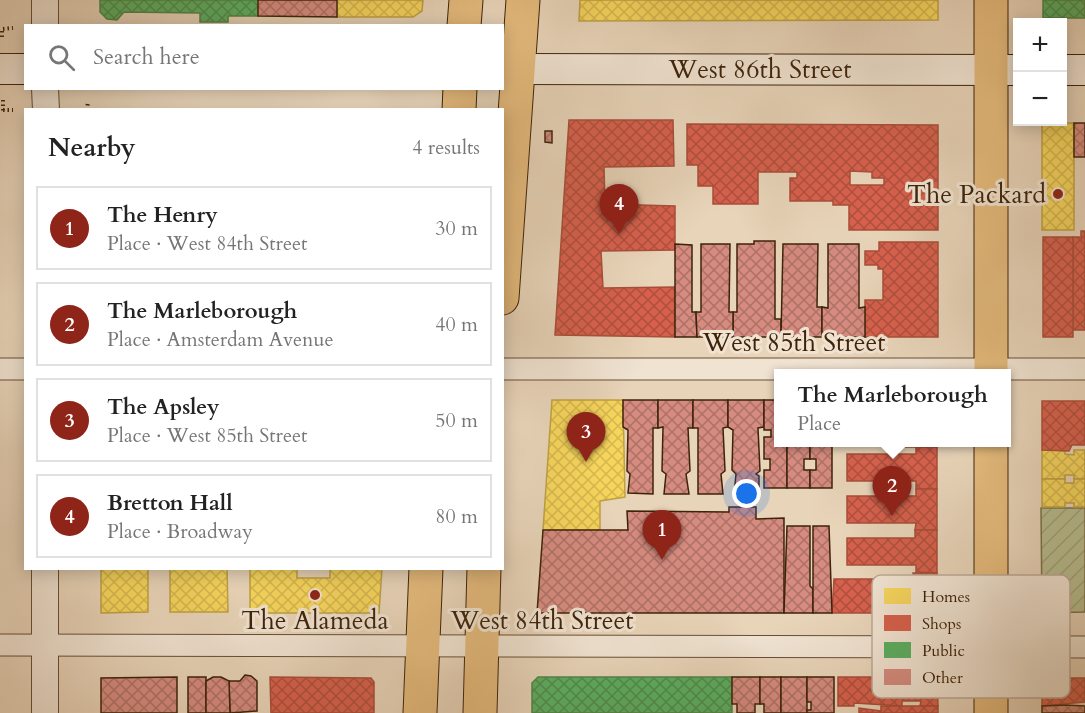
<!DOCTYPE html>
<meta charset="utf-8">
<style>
body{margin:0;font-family:Cardo,serif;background:#f2f2f2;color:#222}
.controls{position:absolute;right:18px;top:18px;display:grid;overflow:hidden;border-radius:0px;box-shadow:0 3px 15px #0003}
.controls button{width:54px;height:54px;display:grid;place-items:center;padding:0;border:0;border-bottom:2px solid #e0e0e0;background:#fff;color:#222;font:30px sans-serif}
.you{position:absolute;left:747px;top:494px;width:21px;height:21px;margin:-15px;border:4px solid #fff;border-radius:50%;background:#1a73e8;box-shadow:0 0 0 9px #1a73e833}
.badge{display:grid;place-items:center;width:39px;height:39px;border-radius:50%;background:#8f2418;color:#fff;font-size:20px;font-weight:700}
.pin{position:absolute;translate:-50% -50px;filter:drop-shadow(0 2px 3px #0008)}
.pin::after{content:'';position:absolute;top:32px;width:21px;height:18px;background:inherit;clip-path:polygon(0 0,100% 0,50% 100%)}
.popup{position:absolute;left:774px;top:369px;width:237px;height:78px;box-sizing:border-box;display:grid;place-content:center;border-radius:0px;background:#fff;filter:drop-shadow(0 2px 4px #0005);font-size:20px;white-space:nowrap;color:#767676}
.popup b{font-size:22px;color:#222}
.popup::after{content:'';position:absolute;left:50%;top:100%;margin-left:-12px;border:12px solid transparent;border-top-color:#fff}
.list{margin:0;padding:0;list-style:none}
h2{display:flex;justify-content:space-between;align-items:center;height:78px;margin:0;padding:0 24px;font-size:26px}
h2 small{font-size:20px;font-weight:400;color:#767676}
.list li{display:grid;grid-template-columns:39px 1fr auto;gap:18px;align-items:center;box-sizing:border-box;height:84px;margin:0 12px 12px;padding:0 12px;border:2px solid #e0e0e0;border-radius:0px}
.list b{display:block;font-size:22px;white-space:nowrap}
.list p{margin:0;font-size:20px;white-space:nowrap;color:#767676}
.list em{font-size:20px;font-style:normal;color:#767676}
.icon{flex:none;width:33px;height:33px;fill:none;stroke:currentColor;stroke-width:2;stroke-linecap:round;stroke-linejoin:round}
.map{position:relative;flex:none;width:1085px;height:713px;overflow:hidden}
.search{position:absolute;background:#fff;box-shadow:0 3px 15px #0003;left:24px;top:24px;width:480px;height:66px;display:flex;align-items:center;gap:15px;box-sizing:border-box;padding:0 21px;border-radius:0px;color:#767676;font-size:22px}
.panel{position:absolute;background:#fff;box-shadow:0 3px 15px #0003;left:24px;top:108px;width:480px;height:462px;border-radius:0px}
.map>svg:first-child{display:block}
.garden{fill:url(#garden-furrows);stroke:#7a704c;stroke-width:1.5}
.homes{fill:url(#homes-cross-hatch);stroke:#bfa043;stroke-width:1.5}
.shops{fill:url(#shops-cross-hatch);stroke:#a84e39;stroke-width:1.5;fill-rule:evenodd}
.public{fill:url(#public-cross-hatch);stroke:#528447;stroke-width:1.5}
.building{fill:url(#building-cross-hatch);stroke:#3e230a;stroke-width:1.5}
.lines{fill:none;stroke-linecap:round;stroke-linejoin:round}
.minor-casing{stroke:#684f36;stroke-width:23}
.tertiary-casing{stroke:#684f36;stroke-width:28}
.secondary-casing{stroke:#3e230a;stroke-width:32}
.primary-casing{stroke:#3e230a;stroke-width:35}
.path{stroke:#3e230a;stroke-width:4;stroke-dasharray:1.5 3;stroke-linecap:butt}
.minor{stroke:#f0e3d2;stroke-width:21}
.tertiary{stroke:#f0e3d2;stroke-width:26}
.secondary{stroke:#f0e3d2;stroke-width:30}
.primary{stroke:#e4ba7c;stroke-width:33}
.poi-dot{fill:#8f2418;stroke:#f0e3d2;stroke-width:2}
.labels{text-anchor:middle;stroke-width:6;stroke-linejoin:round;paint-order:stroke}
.street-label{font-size:26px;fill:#3e230a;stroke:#f0e3d2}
.poi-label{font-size:26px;fill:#3e230a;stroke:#f0e3d2;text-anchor:end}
.key{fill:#f0e3d2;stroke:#bba996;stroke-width:1.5}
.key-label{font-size:16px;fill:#3e230a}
</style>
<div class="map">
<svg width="1085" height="713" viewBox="0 0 1085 713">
<defs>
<pattern id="garden-furrows" width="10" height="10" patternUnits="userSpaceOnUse" patternTransform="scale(1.5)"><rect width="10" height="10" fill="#b6bc8f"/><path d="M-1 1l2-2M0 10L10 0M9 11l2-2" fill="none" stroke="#9ea17a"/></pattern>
<pattern id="homes-cross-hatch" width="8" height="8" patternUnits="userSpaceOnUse" patternTransform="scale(1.5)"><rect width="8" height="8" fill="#f6d55c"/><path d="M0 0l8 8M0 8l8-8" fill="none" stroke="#d4b74f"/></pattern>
<pattern id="shops-cross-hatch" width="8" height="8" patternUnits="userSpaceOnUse" patternTransform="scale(1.5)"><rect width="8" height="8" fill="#d6604d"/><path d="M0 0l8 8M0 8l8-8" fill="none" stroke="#af4f3e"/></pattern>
<pattern id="public-cross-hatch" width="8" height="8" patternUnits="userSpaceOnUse" patternTransform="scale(1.5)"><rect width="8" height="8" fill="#5aae61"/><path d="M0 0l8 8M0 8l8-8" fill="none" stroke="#4c8d4e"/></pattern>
<pattern id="building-cross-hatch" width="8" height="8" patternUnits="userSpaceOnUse" patternTransform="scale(1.5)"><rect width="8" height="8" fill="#d58b7f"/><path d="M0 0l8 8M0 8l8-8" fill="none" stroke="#ae7166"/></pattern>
</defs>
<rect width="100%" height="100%" fill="#e8d4b9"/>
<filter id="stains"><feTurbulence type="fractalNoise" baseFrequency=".00333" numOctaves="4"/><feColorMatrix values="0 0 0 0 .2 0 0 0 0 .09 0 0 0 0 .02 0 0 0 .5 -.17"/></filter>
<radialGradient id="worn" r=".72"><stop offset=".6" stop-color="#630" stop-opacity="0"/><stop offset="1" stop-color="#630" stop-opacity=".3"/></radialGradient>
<polygon class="garden" points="1041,508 1085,508 1085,612 1042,613"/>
<g class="homes">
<polygon points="337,0 423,0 422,11 413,17 337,17"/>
<polygon points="580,0 938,0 938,20 579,21"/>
<rect x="1042" y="123" width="32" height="107"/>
<polygon points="552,400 623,400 625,497 600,501 600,530 543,530"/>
<polygon points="1042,450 1065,450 1065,454 1074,455 1074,450 1085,450 1085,479 1074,479 1074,475 1065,475 1065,479 1042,479"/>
<polygon points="1042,479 1065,479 1065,483 1074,483 1074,479 1085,479 1085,507 1074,507 1074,503 1065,503 1065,507 1042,507"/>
<polygon points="101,568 148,568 148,612 101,613"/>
<polygon points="170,568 227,568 228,612 170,612"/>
<polygon points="250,568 297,568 297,578 330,578 330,568 382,568 379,613 250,613"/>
</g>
<g class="shops">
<polygon points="569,120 673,120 674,166 604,167 605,204 675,206 675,250 601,251 603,288 675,287 675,337 555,335"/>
<path d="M687,124l251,1v105h-89v-25h-16v-4h-43v-23h7v-6h-39v32h-45v-18h-15v-21h-11zM850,171l22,1v6h12v7h-34z"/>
<polygon points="1081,231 1085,231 1085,330 1073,330 1073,237 1081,237"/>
<rect x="1043" y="237" width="30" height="100"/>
<polygon points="879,242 938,242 938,337 865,337 865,300 883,300 883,269 878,269 878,265 865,265 865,251 879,251"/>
<polygon points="1042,401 1085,401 1085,445 1072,445 1069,451 1042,450"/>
<rect x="906" y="442" width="31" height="5"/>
<polygon points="916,447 937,447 937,489 916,489 916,481 847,481 847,454 916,454"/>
<polygon points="916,489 937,489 937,530 915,530 916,523 847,523 847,496 916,496"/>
<polygon points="915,530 937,530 937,573 916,572 916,565 847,565 847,538 915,538"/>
<polygon points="913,573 937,573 937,613 832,613 834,579 905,579 905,582 914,582"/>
<polygon points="270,677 371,678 374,682 374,713 271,713"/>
<polygon points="838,677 937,677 938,706 920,706 921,701 902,701 902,706 854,703 854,706 838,706"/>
<polygon points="1042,678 1085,678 1085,702 1042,706"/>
<polygon points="881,706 938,706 938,713 859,713 859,708 881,711"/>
</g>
<g class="public">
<polygon points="100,0 258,0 258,16 228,16 228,22 200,22 200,13 124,12 117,20 107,19 100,12"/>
<rect x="1043" y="0" width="42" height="18"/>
<polygon points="538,677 732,677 732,713 532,713 532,683"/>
</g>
<g class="building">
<polygon points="258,0 337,0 337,17 258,16"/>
<rect x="1074" y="123" width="11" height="34"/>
<polygon points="545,131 552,131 552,143 545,142"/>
<polygon points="754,241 775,241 775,319 781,319 781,337 733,337 733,312 737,312 737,244 754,244"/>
<polygon points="675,244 692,245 692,312 696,312 697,337 675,337"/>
<polygon points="701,244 730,244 729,312 733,312 733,337 697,337 696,312 701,312"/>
<polygon points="783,244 818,244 817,307 822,307 822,337 781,337"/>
<polygon points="828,244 859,244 859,308 865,307 865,337 822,337 822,307 828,308"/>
<polygon points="623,400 658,400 658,428 653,428 653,494 628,493 630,474 627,471 628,430 623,427"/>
<polygon points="658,400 693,400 693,428 688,428 690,471 686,474 689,494 664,494 666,474 662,471 663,427 658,428"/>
<polygon points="693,400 728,400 728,427 723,428 725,471 721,474 723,494 698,494 698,428 693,428"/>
<polygon points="728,400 764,400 764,427 758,428 760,471 756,474 759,476 759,494 734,494 736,474 732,470 733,430 728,427"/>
<polygon points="764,400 778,400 778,442 787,445 787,488 764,488 764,470 770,470 770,459 764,459 764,437 771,437 771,430 764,430"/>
<polygon points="792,442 810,442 810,459 804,459 804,470 810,470 810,488 787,488 787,445 792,445"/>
<polygon points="810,442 826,442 826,446 832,446 832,488 810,488 810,470 816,470 816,459 810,459"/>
<polygon points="729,507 756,507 756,519 784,518 784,613 537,613 543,530 628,530 627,511 729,512"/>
<polygon points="787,526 810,526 810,586 813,589 813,613 784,613"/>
<polygon points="813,526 829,526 832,613 813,613"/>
<polygon points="245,675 251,676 257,681 257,711 230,713 229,681 240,681"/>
<polygon points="177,677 177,713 101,713 101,678"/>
<rect x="188" y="677" width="18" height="36"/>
<polygon points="213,677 221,677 229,681 230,713 206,713 206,681"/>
<polygon points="732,677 760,677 760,704 755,704 755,713 737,713 737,704 732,704"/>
<polygon points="760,677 781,677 781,713 764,713 764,704 760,704"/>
<rect x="781" y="677" width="26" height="36"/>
<polygon points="807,677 834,677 834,713 807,713 807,710 811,710 811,702 807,702"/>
<polygon points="1066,705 1085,706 1085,713 1042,713 1042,706"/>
</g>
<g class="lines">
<defs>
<g id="minor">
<polyline points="0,369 26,369"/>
<polyline points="502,369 1085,369"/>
<polyline points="0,645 1085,647"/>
</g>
<g id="tertiary">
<polyline points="45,26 45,0"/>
<polyline points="45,88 46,110"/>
<polyline points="45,713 45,568"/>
</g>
<g id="secondary">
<polyline points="0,69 26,69"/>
<polyline points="502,69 1018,70"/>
<polyline points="1062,70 1085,70"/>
</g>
<g id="primary">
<polyline points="464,26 466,0"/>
<polyline points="459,110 460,88"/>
<polyline points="502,298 523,0"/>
<polyline points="991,374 991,0"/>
<polyline points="991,442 991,713"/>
<polyline points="420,713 426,568"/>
<polyline points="480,713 484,568"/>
</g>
</defs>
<use href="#minor" class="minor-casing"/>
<use href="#tertiary" class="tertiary-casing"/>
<use href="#secondary" class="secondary-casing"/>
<use href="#primary" class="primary-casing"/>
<g class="path">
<polyline points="2,37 2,29 13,28"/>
<polyline points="3,100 3,113"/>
<polyline points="3,110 13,110"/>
<polyline points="87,110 88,101"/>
</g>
<use href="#minor" class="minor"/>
<use href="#tertiary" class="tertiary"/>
<use href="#secondary" class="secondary"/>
<use href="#primary" class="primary"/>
</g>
<g class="poi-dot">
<circle cx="1058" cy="194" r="6"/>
<circle cx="315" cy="595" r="6"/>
</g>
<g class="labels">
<g class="street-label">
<text x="760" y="78">West 86th Street</text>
<text x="794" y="351">West 85th Street</text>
<text x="542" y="629">West 84th Street</text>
</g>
<g class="poi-label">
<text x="1046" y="203">The Packard</text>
<text x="315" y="629" text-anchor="middle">The Alameda</text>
</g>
</g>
<rect x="872" y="575" width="198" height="123" rx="9" class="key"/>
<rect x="884" y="588" width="27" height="16" fill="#f6d55c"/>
<rect x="884" y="615" width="27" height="16" fill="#d6604d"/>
<rect x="884" y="642" width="27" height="16" fill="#5aae61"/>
<rect x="884" y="669" width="27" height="16" fill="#d58b7f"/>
<g class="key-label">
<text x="922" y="602">Homes</text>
<text x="922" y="629">Shops</text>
<text x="922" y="656">Public</text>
<text x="922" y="683">Other</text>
</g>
<rect width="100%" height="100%" filter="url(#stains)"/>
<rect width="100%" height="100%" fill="url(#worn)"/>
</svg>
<div class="controls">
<button>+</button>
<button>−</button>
</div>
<div class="you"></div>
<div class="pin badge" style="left:662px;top:560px">1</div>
<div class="pin badge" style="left:892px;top:516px">2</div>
<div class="popup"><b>The Marleborough</b>Place</div>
<div class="pin badge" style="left:586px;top:462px">3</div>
<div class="pin badge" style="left:619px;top:234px">4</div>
<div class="search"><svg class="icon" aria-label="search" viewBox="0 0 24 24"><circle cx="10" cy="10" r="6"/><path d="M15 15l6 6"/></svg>Search here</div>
<section class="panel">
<h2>Nearby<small>4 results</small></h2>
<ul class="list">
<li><span class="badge">1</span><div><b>The Henry</b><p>Place · West 84th Street</p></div><em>30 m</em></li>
<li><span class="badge">2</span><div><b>The Marleborough</b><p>Place · Amsterdam Avenue</p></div><em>40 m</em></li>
<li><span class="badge">3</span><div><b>The Apsley</b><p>Place · West 85th Street</p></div><em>50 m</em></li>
<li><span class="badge">4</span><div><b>Bretton Hall</b><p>Place · Broadway</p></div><em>80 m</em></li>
</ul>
</section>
</div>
